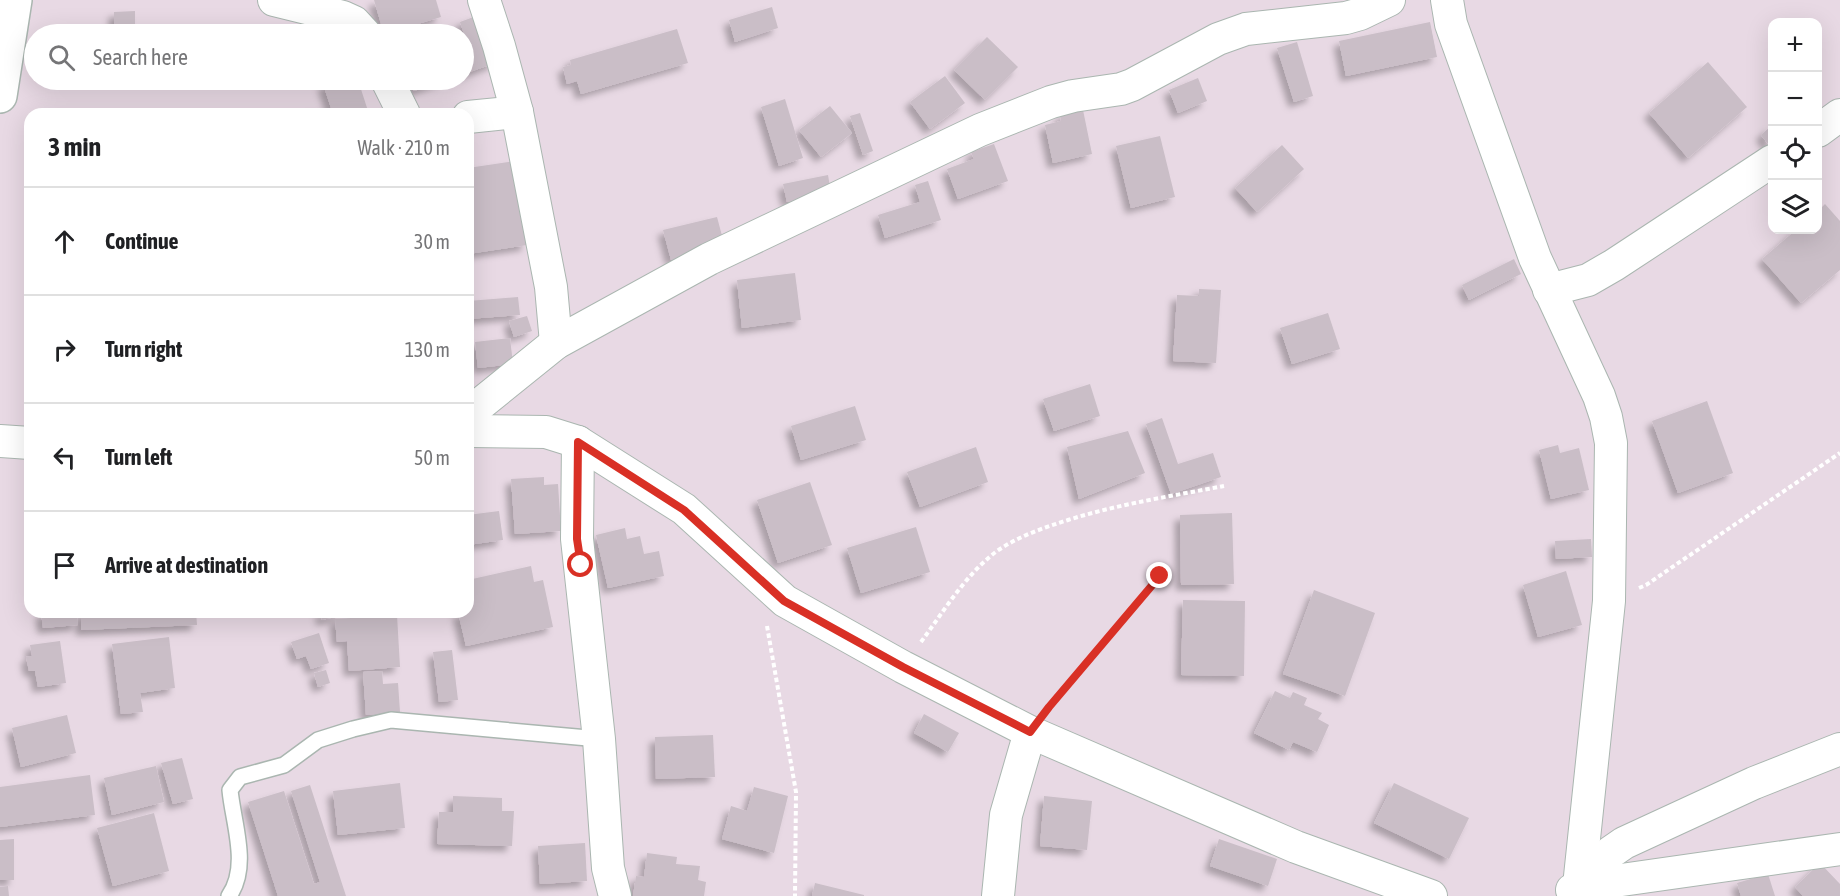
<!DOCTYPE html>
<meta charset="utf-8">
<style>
body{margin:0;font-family:"Asap Condensed",sans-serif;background:#f2f2f2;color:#202124}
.controls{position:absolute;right:18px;top:18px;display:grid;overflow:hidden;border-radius:12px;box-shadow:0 6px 24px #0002}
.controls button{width:54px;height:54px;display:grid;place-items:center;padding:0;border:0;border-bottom:2px solid #e0e0e0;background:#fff;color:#202124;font:30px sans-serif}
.stop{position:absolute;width:18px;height:18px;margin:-14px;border:4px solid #d93025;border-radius:50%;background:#fff}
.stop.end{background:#d93025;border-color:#fff;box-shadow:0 2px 6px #0008}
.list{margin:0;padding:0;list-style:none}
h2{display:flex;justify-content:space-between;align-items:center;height:78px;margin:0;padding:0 24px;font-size:26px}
h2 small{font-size:20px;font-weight:400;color:#757577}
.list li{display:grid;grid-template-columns:39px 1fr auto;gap:18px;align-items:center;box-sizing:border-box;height:108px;padding:0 24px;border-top:2px solid #e0e0e0}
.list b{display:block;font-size:22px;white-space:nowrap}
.list em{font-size:20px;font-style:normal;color:#757577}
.icon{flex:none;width:33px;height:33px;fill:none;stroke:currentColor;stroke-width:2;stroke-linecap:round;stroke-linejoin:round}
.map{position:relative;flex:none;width:1840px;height:896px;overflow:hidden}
.search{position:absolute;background:#fff;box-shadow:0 6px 24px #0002;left:24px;top:24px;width:450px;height:66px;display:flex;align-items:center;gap:15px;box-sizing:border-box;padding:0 21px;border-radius:33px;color:#757577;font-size:22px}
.panel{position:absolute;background:#fff;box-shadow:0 6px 24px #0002;left:24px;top:108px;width:450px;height:510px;border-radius:18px}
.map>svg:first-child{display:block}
.building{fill:#cabec7;filter:url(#shadow)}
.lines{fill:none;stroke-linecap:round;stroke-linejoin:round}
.lane-casing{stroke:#aab6b0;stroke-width:18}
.street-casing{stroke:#aab6b0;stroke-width:34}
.secondary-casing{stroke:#aab6b0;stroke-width:36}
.path{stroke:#fff;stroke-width:4;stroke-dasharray:4.5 3;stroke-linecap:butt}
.lane{stroke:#fff;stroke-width:15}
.street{stroke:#fff;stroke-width:32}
.secondary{stroke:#fff;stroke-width:33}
.route{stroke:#d93025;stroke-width:8}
</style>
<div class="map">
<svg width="1840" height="896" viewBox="0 0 1840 896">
<defs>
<filter id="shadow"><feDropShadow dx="-5.5" dy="5.5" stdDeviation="3" flood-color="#0004"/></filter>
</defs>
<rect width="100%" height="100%" fill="#e8d9e4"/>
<g class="building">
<polygon points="374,0 436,0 441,17 384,34"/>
<polygon points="772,7 778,28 735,42 729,20"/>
<polygon points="135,11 135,34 91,34 91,28 114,27 114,12"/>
<polygon points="479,15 495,63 464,74 464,34 460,22"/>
<polygon points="1430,22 1437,57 1346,76 1339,41"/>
<polygon points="445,27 447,34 426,34"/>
<polygon points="677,29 688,63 581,94 577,81 567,84 563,67 571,65 570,60"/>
<polygon points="987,37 1018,67 985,100 954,70"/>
<polygon points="1297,42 1313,96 1294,102 1277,48"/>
<polygon points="1708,62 1747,107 1688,158 1649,113"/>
<polygon points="945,76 965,103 930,129 910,102"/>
<polygon points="1198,78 1207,101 1178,113 1169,90"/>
<polygon points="336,80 358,80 369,114 333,114 323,84"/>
<polygon points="410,80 446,80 414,91"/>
<polygon points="785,99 803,158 779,166 761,107"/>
<polygon points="830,106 852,133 821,157 799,130"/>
<polygon points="317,108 319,114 299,114 299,113"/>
<polygon points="1083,110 1092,154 1053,163 1045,125 1061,121 1060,115"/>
<polygon points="860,113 873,151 863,155 850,116"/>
<polygon points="1772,125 1772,149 1761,135"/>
<polygon points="1160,136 1175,197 1131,208 1116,146"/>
<polygon points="994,144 1008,181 958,199 947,169 974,159 971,152"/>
<polygon points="1282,145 1304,169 1257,212 1235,188"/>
<polygon points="515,161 527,245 468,254 468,168"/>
<polygon points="828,175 831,193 787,202 783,184"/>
<polygon points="928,181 941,220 885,238 878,215 920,202 915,185"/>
<polygon points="1825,204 1840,221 1840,270 1801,303 1762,259 1796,230 1818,230 1818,211"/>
<polygon points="717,217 725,247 671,260 663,230"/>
<polygon points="1514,259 1521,274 1469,300 1462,285"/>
<polygon points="795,273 801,320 742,328 737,280"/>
<polygon points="1199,289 1221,290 1216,363 1173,361 1177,295 1199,296"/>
<polygon points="518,297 520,315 468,319 468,301"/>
<polygon points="1328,313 1340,349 1292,364 1280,328"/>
<polygon points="527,316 532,331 514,337 509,321"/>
<polygon points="510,338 513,364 478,368 475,342"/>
<polygon points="1090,384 1100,416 1054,431 1043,399"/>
<polygon points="1707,401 1733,473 1678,493 1652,421"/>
<polygon points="855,406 866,440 801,460 791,426"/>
<polygon points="1162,418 1178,464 1213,453 1221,477 1171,494 1146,424"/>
<polygon points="1128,431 1145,473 1079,499 1067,447"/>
<polygon points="1558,445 1560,453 1579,448 1589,490 1551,499 1539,450"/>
<polygon points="976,447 988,482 920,507 907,472"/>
<polygon points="544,477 544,485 558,484 561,531 515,534 511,479"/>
<polygon points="810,482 832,545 778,563 757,500"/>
<polygon points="499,511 503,540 468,545 468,515"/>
<polygon points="1232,513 1234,584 1181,585 1180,515"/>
<polygon points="916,527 930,572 861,593 847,548"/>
<polygon points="625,528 627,539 640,536 644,554 659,551 664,576 608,588 596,535"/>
<polygon points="1591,539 1592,557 1556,559 1555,541"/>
<polygon points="531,566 534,582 543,580 553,627 466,646 458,612 468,612 468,580"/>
<polygon points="1566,571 1582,625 1538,637 1523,585"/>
<polygon points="1314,590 1375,613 1345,696 1283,674"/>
<polygon points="1183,600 1245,601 1244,676 1181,675"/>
<polygon points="41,612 77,612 78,625 43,628"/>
<polygon points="81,612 196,612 197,625 81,630"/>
<polygon points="320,612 351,612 351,613 322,620"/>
<polygon points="397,615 400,667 349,671 347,641 337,642 335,619"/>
<polygon points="319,633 329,663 311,669 306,656 297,659 291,642"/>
<polygon points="169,637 175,688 140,693 143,712 121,714 112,644"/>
<polygon points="60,641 66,683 38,687 35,671 29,671 26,657 32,656 30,645"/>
<polygon points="452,650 458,700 439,702 433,652"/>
<polygon points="326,670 330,683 318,687 314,673"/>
<polygon points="382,671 383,684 398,683 400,712 366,715 363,672"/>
<polygon points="1275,691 1290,698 1293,692 1307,698 1304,705 1322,713 1318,719 1329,725 1317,752 1293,742 1289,750 1254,733"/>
<polygon points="924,714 959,733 948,752 914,733"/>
<polygon points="67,715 76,753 21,767 12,728"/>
<polygon points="713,735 715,777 656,779 655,737"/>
<polygon points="182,758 193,799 173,804 161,763"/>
<polygon points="156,766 164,802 112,815 104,778"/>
<polygon points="90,775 95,815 0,827 0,787"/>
<polygon points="400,783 405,828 338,835 333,791"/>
<polygon points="1394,783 1469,818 1449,859 1374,823"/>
<polygon points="310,785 346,896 278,896 248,802 284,791 314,884 320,882 291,791"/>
<polygon points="754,787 788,796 774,853 722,839 731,806 747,811"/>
<polygon points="453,796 502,798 502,811 514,811 512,846 437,844 439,812 453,812"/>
<polygon points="1044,796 1092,801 1087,850 1040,846"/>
<polygon points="154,813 169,871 113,886 97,828"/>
<polygon points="14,839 14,880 0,880 0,840"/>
<polygon points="1219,839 1277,859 1268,886 1210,866"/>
<polygon points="585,843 587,881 540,884 538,846"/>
<polygon points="647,853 677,857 676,864 700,866 698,880 706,882 704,896 633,896 636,876 644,877"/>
<polygon points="1820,863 1840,884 1840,896 1803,896 1795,887"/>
<polygon points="1768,874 1775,896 1741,896 1737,883"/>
<polygon points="815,883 864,895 864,896 812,896"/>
<polygon points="8,886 9,896 0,896 0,887"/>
</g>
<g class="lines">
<defs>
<path id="lane" d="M229,896c21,-30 4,-73 1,-106l10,-13 44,-12 34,-25 35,-11 38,-9 208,19"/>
<g id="street">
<polyline points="274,0 343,17 354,22 365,34"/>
<polyline points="484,0 499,46 517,112 551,287 556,343"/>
<polyline points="1447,0 1451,24 1535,258 1599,396 1606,417 1611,443 1609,601 1579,886"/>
<polyline points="387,80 404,114"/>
<polyline points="468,117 517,112"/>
<polyline points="1818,131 1840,115"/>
<polyline points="1549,290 1588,280 1614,265 1772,161"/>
<polyline points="468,414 556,343 709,259 980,130 1051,102 1073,96 1121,89 1132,85 1218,39 1246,29 1346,18 1360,14 1389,0"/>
<polyline points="468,431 546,432 578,442 684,509 785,601 903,667 1030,732 1296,847 1431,896"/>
<polyline points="0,441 30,443"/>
<polyline points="578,442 577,539 599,739 608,868 615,896"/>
<polyline points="1579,886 1611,852 1624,843 1754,783 1840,749"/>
<polyline points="1572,890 1579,886 1840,849"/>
<polyline points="998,896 1006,815 1030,732"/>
</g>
<polyline id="secondary" points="0,96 15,0"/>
</defs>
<use href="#lane" class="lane-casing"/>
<use href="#street" class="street-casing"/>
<use href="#secondary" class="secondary-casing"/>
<g class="path">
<polyline points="1639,588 1646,585 1840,453"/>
<polyline points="767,626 796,792 795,896"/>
<path d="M921,642c23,-31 44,-67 76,-91 22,-15 46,-23 71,-31 51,-16 104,-24 156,-34"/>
<polyline points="1049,708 1160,576"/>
</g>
<use href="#lane" class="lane"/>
<use href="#street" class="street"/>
<use href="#secondary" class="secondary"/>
</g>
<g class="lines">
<polyline class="route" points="581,565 577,539 578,442 684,510 784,601 903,667 1030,732 1049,707 1160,576"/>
</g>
</svg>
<div class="controls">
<button>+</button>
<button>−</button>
<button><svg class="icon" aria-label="locate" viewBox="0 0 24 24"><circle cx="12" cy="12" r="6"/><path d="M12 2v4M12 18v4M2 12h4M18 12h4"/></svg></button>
<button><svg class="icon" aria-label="layers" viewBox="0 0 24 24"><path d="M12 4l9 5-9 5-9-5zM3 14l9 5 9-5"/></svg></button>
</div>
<div class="stop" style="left:581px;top:565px"></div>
<div class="stop end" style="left:1160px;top:576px"></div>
<div class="search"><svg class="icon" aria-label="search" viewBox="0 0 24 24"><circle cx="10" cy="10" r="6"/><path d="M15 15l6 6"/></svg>Search here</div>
<section class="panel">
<h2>3 min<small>Walk · 210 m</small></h2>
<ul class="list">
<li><svg class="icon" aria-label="ahead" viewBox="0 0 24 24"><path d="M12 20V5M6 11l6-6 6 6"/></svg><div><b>Continue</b></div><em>30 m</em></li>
<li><svg class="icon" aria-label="right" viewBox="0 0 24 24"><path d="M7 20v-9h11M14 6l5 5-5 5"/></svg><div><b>Turn right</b></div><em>130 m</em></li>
<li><svg class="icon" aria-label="left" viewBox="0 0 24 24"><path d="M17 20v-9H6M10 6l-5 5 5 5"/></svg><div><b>Turn left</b></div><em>50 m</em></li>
<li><svg class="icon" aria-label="arrive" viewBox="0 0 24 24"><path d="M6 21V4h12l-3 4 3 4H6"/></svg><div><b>Arrive at destination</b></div></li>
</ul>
</section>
</div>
